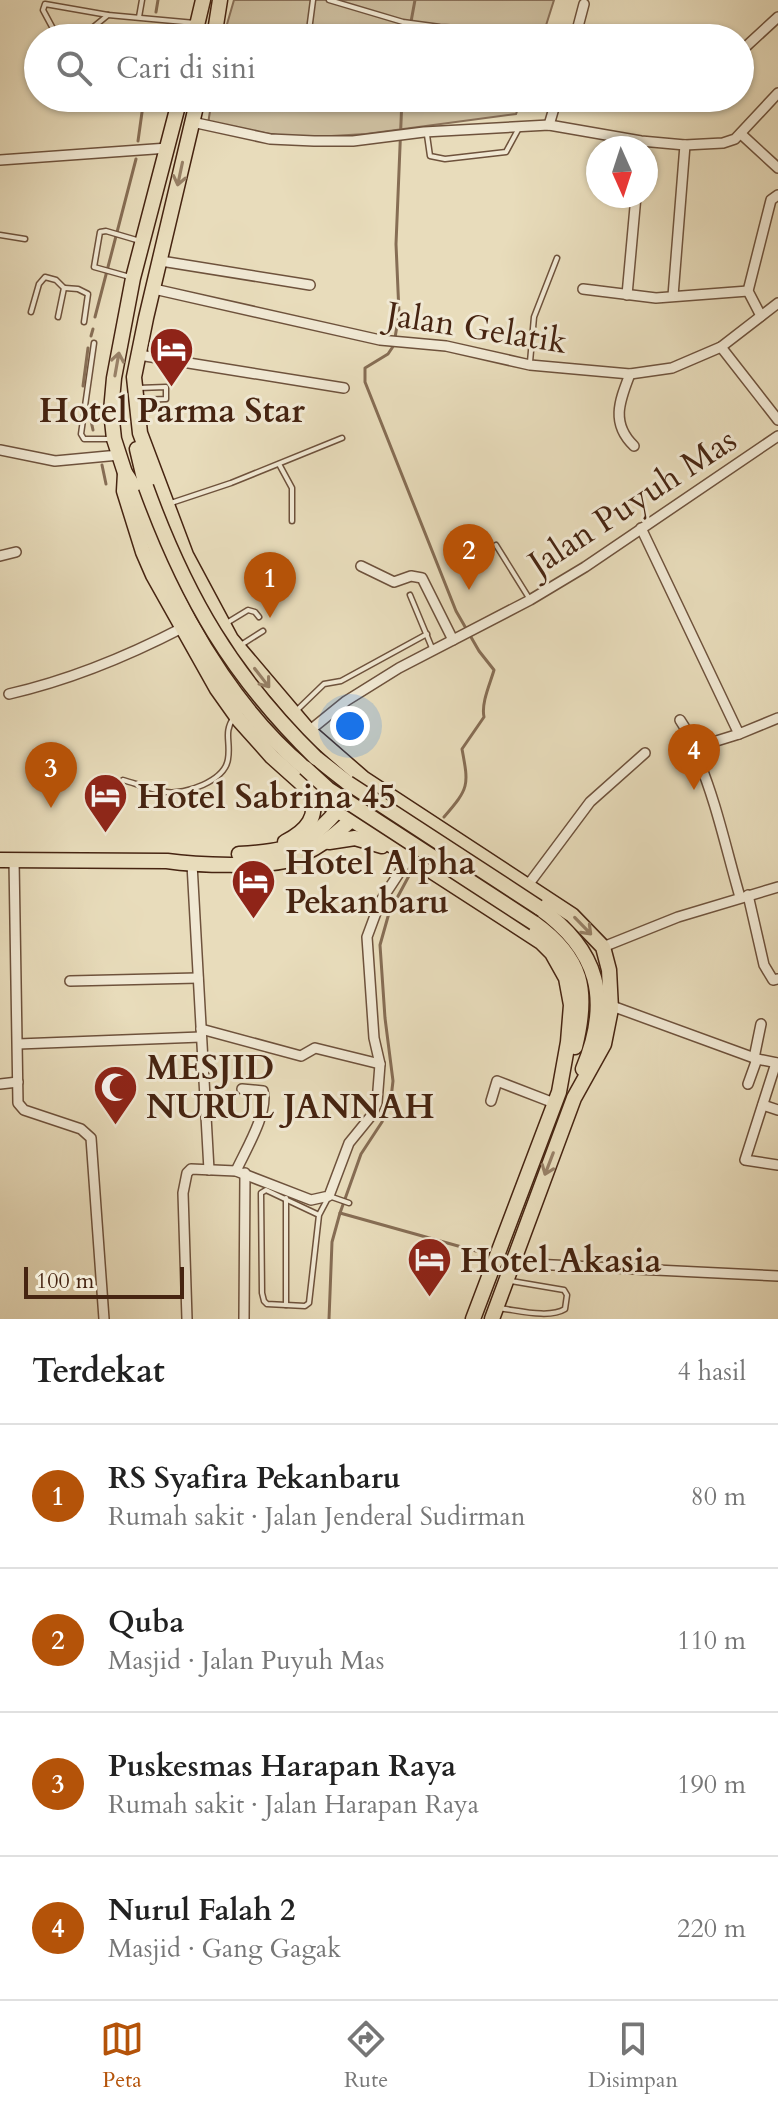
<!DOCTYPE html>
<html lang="id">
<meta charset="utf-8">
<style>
body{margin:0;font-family:Cardo,serif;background:#f6f6f6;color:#222}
.compass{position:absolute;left:586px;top:136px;width:72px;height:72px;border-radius:50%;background:#fff;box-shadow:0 2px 6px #0004;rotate:177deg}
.scale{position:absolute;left:24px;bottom:20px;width:160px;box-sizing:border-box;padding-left:8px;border:4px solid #462411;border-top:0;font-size:22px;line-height:28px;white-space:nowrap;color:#462411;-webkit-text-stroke:6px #f0e8d3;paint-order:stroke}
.you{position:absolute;left:350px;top:726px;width:28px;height:28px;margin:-20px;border:6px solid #fff;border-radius:50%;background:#1a73e8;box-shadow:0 0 0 12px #1a73e833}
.badge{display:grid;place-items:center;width:52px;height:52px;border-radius:50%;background:#b45309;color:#fff;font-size:26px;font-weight:700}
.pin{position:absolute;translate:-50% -66px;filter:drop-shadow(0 2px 4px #0008)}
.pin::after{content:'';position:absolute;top:42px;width:28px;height:24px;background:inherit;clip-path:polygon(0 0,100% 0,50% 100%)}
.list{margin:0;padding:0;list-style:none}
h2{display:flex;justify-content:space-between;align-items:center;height:104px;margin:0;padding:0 32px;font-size:34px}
h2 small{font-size:26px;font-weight:400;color:#767676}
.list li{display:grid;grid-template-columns:52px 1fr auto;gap:24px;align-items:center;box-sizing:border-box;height:144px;padding:0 32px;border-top:2px solid #e0e0e0}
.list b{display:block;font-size:30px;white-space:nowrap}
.list p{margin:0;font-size:26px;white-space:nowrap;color:#767676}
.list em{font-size:26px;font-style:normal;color:#767676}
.icon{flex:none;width:44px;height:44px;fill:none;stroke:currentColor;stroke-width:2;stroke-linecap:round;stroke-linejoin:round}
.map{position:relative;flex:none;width:778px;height:1319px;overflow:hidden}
.search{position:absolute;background:#fff;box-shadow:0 2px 6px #0004;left:24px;right:24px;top:24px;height:88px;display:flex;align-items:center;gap:20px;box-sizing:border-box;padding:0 28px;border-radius:44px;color:#767676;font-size:30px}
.sheet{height:680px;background:#fff}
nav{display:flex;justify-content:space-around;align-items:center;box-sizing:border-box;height:112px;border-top:2px solid #e0e0e0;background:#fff;font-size:22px;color:#767676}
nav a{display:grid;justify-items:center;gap:4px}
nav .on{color:#b45309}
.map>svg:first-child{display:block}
.green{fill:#ccbd9e;stroke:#897058;stroke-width:2}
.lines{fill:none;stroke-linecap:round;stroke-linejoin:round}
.stream{stroke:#866d54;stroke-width:3}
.service-casing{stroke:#6e523c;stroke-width:7}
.minor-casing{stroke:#6e523c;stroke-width:12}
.primary-casing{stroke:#462411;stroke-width:17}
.service{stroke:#f0e8d3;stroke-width:4}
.minor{stroke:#f0e8d3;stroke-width:9}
.primary{stroke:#e8dcbb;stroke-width:14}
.primary-bridge-casing{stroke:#462411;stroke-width:17;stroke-linecap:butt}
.primary-bridge{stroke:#e8dcbb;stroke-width:14}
.oneway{stroke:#978066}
.labels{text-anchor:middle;stroke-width:6;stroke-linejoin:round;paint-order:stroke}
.street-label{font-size:34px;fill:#462411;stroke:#f0e8d3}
.poi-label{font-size:34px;font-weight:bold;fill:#462411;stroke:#f0e8d3;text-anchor:start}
</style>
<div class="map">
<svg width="778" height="1319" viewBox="0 0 778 1319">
<rect width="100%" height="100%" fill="#e8dcbb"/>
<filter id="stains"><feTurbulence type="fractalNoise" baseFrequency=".0025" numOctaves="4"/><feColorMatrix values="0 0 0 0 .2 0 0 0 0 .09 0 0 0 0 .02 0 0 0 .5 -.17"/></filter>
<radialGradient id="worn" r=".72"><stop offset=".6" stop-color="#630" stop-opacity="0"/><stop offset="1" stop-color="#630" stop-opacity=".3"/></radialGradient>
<g class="green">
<polygon points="234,0 554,0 542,38 223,38"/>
<polygon points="212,98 522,98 516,114 366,134 297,138 208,124"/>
</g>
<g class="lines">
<g class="stream">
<polyline points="156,12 158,0"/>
<polyline points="153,38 154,28"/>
<polyline points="408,38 415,0"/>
<polyline points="138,141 144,98"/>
<polyline points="95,317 136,159"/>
<polyline points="91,336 93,329"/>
<polyline points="395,338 399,313 396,244 402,98"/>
<path d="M394,345l-6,9 -23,14v14l91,229 23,40 15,19c-4,14 -13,33 -10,47l-22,32c7,37 7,39 -18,68"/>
<polyline points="83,386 88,348"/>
<polyline points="90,416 93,430"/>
<polyline points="102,465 106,484"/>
<polyline points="340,1213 476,1251"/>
<polyline points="329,1319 332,1242 340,1213 361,1154 382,1122 391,1098 393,1081 385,1018 380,945 389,913 411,872"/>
</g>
<defs>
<g id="service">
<polyline points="329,0 403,22 440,27 505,30"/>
<polyline points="139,17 142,0"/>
<polyline points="58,38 43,10 45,4 108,15 195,23"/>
<polyline points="80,38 108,15"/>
<polyline points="308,38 313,0"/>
<polyline points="427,135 430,156 445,159 506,152 519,128"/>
<polyline points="0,235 25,239"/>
<polyline points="130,277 94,267 100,232 106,231 140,241"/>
<polyline points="65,288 78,289 88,294 84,322"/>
<polyline points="31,312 39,284 45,277 56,280 64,288 58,317"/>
<polyline points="94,343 81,434 84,439 111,439"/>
<polyline points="530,362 534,317 557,258"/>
<polyline points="138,388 166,387 166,399 139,400"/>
<polyline points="279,464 292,488 292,521"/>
<polyline points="171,503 231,483 342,438"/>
<polyline points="496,545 529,598"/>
<polyline points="410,595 432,648"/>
<polyline points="225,624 248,610 255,612 259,617"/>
<polyline points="241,645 263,631"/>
<polyline points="295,712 324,684 341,681 427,634"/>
<path d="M123,780c14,4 29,10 43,12 19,3 59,-11 62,-33 3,-18 -5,-26 6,-42"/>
<polyline points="286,1198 286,1305"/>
<polyline points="319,1215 266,1190 261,1193 262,1293 264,1301 267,1304 305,1306 309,1303 319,1215 329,1196 349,1203"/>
<path d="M498,1308c19,2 51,11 67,1l2,-14 -3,-5 -53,-9"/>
</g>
<g id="minor">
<polyline points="575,38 584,4"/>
<polyline points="740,52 778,17"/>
<polyline points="192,122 270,139 314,141 353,141 424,132 549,125 641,141 685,145 723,143 735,139 778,93"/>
<polyline points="549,125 557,98"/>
<polyline points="741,134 778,168"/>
<polyline points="0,160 168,148"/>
<polyline points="161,261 310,285"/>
<polyline points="154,289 380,340 446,346 530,365 630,374 672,368 721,347 778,303"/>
<polyline points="583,289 656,298 748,291"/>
<polyline points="627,295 636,196"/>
<polyline points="673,296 685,145"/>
<polyline points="761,316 748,291 771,200 778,195"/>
<polyline points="721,347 778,420"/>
<polyline points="139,355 344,388"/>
<path d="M630,374c-10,26 -20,49 4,72"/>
<polyline points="0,450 55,461 119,455"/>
<polyline points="641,528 739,734 778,718"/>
<polyline points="0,556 16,552"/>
<polyline points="361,566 394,582 411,576 422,578 453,640"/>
<path d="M9,694c61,-14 117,-37 173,-66"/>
<polyline points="680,720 697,747 739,734"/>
<polyline points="309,731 346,701 399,668 530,600 585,567 778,436"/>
<path d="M697,747l-1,7c20,46 30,95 44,143"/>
<polyline points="14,860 18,1103 24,1110 81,1129 91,1138 104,1319"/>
<polyline points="192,864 209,1170"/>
<polyline points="528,885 590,802 645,753"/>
<polyline points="748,895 764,965 773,980 778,979"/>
<polyline points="603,947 678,917 778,887"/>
<polyline points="70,981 198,978"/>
<polyline points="612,1006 757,1059 778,1063"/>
<polyline points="201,1029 301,1056 315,1048 380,1064"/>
<polyline points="18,1044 201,1037"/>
<polyline points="754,1058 761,1024"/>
<polyline points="776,1063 745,1160 778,1165"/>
<polyline points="0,1084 18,1082"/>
<polyline points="748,1084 757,1059"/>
<polyline points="491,1101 497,1081 554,1103"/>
<polyline points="763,1105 778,1110"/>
<path d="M236,1171c9,-20 33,-59 27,-80l-21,-2"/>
<polyline points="512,1263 778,1276"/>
<polyline points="187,1319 183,1193 187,1173 191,1169 236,1171 311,1200 329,1196 349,1143 371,1116 377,1103 380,1064 374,1038 367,937 380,902 409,858"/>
<polyline points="244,1319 245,1173"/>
</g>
<g id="primary">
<polyline points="194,38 203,0"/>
<polyline points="214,38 220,0"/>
<polyline points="180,98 133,278 114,378 111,411 114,439 125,473 124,491 143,552 153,575 217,689 239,720 272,757 310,791 337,810 541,942 552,953 566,978 571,1005 568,1042 559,1092 473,1319"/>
<polyline points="198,98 146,318 134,377 140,433 186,555 231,639 309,731 363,778 572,915 603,947 609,970 611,1009 604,1044 574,1098 492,1319"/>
<polyline points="137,449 146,487"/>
<path d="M125,473c19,26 24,62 37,91 30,72 82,154 143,204"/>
<polyline points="316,758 348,783"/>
<path d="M285,842c22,-11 35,-26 25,-51"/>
<polyline points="329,842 355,838 382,846"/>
<path d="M239,854c50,-3 69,-7 102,-48"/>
<path d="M0,860l167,1c27,4 101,7 125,-2 35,-13 64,-41 87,-70"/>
<path d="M538,907c61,43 74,93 45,162"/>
<path d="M534,923c49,35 55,68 41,124"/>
</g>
</defs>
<use href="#service" class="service-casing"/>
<use href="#minor" class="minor-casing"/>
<use href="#primary" class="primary-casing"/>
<use href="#service" class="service"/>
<use href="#minor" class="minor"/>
<use href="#primary" class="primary"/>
<defs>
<g id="primary-bridge">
<path d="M146,487c40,110 86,189 170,271"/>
<polyline points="305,768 328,789 534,923"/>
<polyline points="348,783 538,907"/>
</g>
</defs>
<use href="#primary-bridge" class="primary-bridge-casing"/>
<use href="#primary-bridge" class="primary-bridge"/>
</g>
<defs><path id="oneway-shaft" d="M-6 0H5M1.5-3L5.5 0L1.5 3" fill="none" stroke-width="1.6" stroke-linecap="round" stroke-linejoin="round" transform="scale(2)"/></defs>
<g class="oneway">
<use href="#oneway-shaft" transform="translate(180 174) rotate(102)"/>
<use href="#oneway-shaft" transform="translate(117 364) rotate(-80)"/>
<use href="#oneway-shaft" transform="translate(262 678) rotate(52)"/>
<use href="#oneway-shaft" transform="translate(583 926) rotate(46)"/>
<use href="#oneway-shaft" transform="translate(549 1164) rotate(111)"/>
</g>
<defs>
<symbol id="hotel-pin" viewBox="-11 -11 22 30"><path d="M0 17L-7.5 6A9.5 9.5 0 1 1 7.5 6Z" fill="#8f2418" stroke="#f0e8d3"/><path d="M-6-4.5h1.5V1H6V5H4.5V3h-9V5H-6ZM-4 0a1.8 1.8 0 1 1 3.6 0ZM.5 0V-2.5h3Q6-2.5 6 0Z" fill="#fff"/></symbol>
<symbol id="mosque-pin" viewBox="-11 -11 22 30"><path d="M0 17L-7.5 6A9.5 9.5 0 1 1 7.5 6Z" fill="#8f2418" stroke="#f0e8d3"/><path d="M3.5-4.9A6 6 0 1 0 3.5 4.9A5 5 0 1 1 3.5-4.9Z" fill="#fff"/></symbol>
</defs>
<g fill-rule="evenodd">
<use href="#hotel-pin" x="146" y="324" width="51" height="69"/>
<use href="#hotel-pin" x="80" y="770" width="51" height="69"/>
<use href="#hotel-pin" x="228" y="856" width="51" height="69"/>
<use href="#mosque-pin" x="90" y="1062" width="51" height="69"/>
<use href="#hotel-pin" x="404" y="1234" width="51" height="69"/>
</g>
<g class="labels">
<g class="street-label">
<text transform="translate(477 327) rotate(9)" y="12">Jalan Gelatik</text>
<text transform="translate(632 501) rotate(-33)" y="12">Jalan Puyuh Mas</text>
</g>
<g class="poi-label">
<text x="172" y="422" text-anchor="middle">Hotel Parma Star</text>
<text x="137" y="808">Hotel Sabrina 45</text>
<text x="285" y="874">Hotel Alpha<tspan x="285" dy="39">Pekanbaru</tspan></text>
<text x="146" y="1079">MESJID<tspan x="146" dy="39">NURUL JANNAH</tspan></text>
<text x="460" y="1272">Hotel Akasia</text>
</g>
</g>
<rect width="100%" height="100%" filter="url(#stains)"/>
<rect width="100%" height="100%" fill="url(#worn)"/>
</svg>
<svg class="compass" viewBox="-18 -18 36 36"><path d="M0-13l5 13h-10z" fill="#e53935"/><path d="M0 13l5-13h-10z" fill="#767676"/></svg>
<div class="scale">100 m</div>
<div class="you"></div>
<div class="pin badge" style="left:270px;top:618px">1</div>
<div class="pin badge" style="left:469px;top:590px">2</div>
<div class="pin badge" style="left:51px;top:808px">3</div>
<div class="pin badge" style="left:694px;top:790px">4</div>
<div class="search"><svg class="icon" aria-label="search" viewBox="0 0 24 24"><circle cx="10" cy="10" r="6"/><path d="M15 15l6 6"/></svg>Cari di sini</div>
</div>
<section class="sheet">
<h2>Terdekat<small>4 hasil</small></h2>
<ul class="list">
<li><span class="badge">1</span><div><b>RS Syafira Pekanbaru</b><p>Rumah sakit · Jalan Jenderal Sudirman</p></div><em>80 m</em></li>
<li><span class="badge">2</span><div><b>Quba</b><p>Masjid · Jalan Puyuh Mas</p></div><em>110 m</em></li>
<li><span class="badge">3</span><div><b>Puskesmas Harapan Raya</b><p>Rumah sakit · Jalan Harapan Raya</p></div><em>190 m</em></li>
<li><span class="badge">4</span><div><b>Nurul Falah 2</b><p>Masjid · Gang Gagak</p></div><em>220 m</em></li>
</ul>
</section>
<nav>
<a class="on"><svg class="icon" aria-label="map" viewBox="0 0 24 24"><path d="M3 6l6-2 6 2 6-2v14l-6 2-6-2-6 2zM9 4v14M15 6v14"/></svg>Peta</a>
<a><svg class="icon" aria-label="directions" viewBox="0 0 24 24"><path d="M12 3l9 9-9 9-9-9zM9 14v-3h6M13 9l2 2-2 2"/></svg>Rute</a>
<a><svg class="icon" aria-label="saved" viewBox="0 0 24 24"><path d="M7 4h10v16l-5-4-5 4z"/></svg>Disimpan</a>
</nav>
